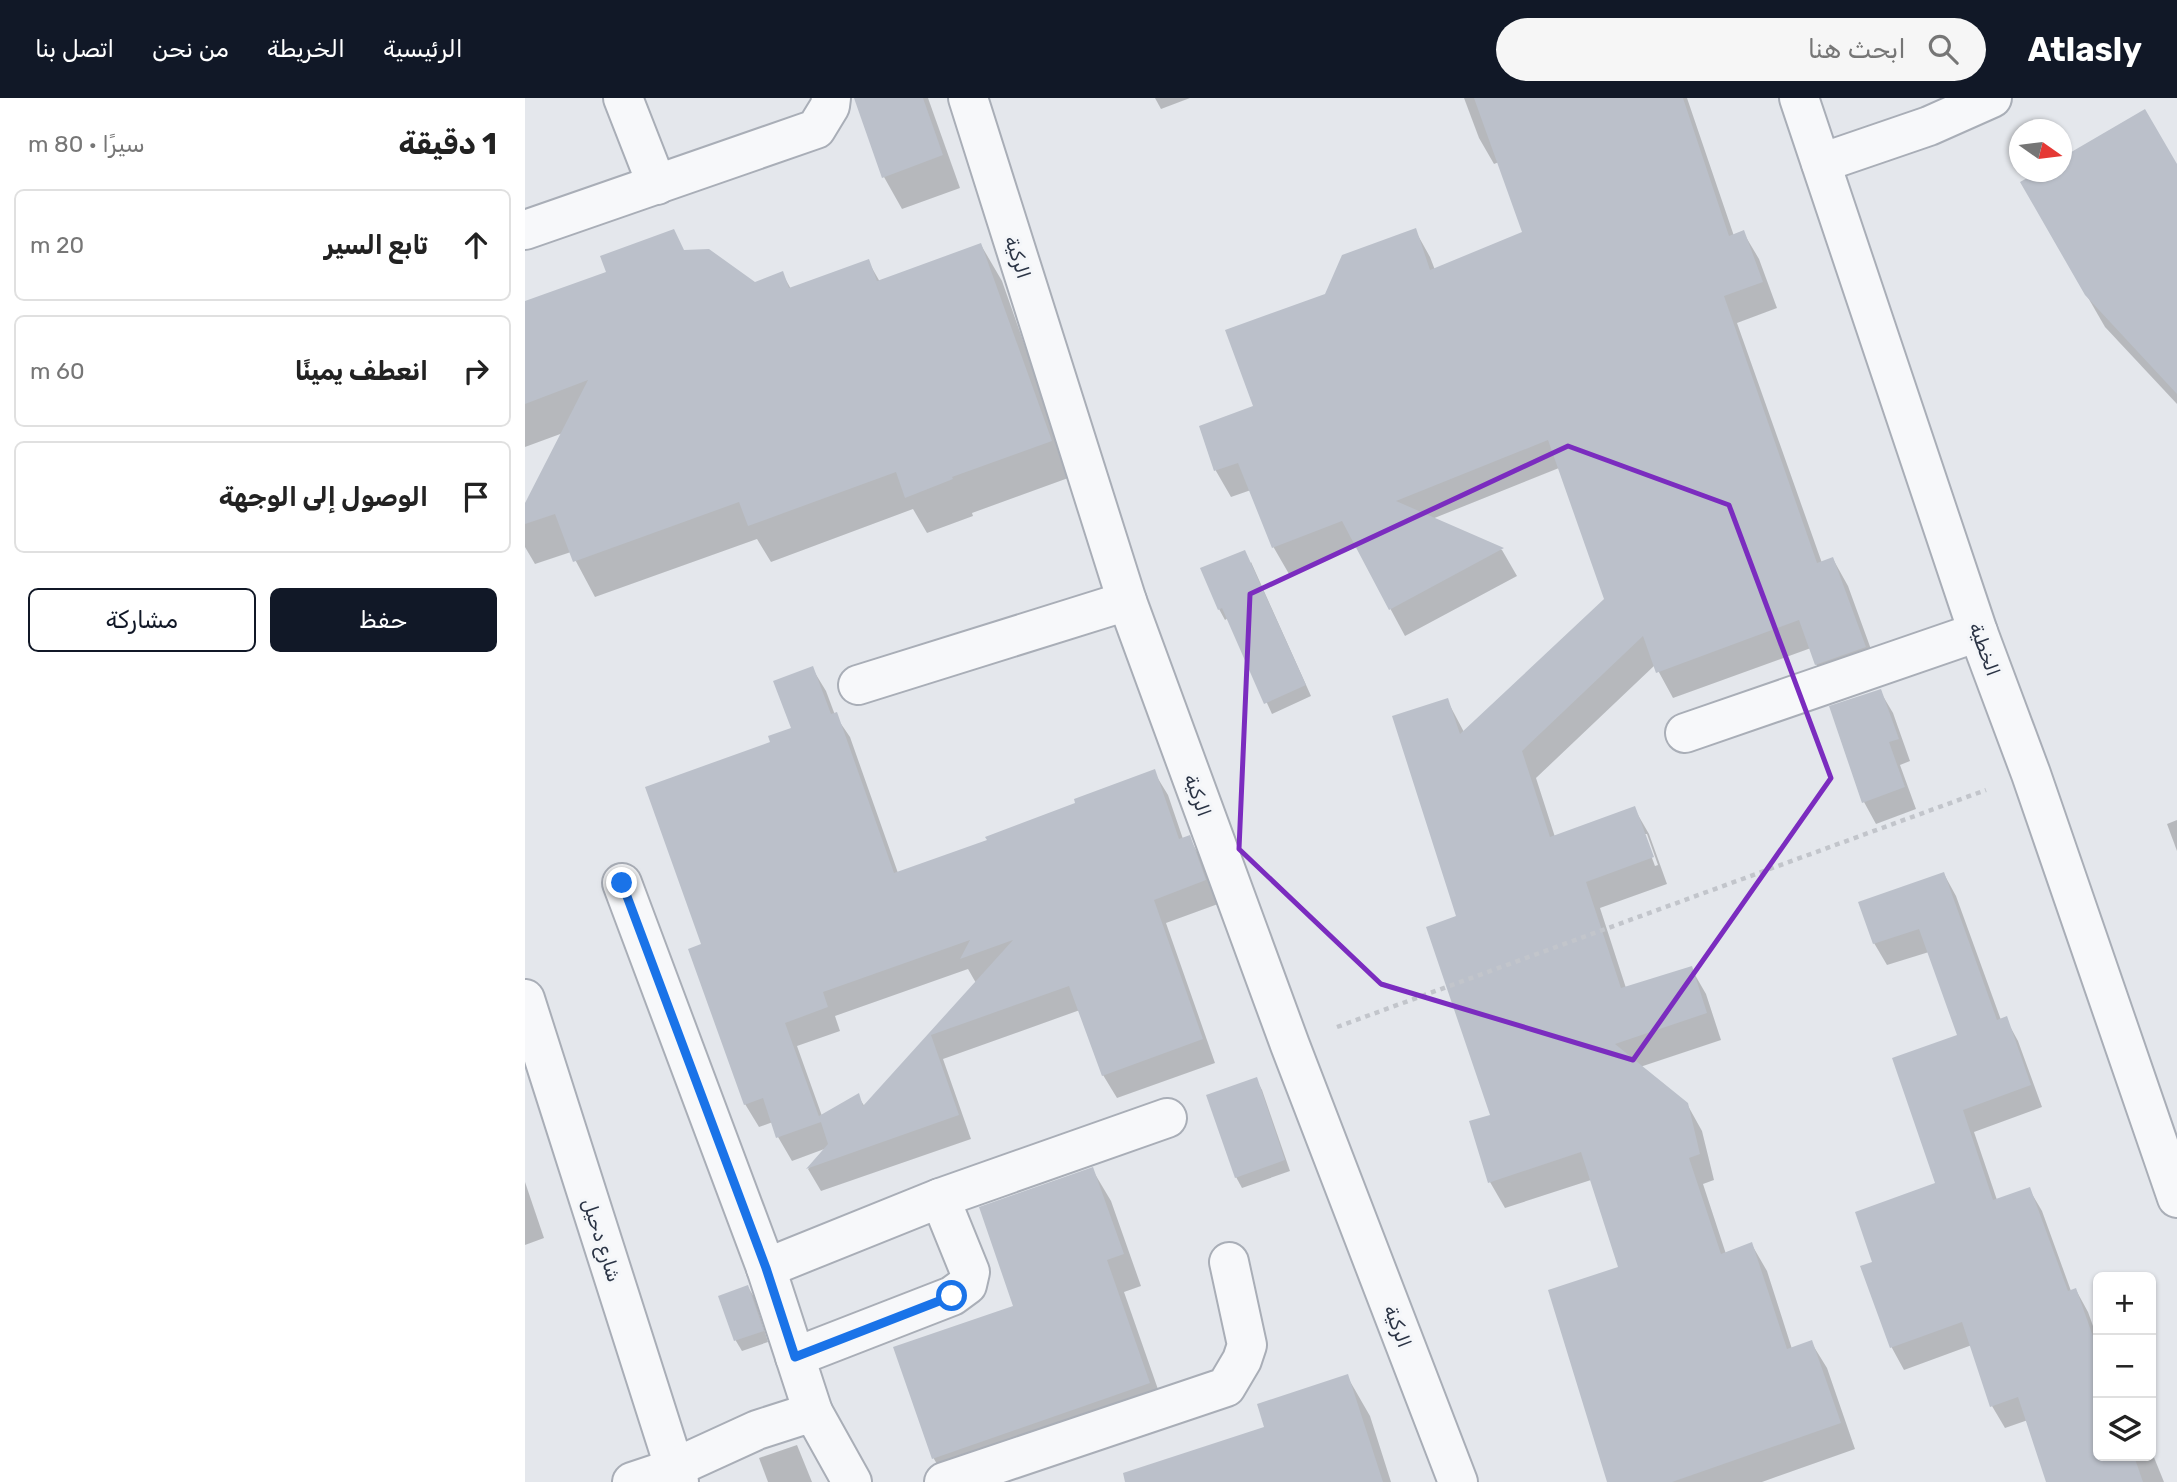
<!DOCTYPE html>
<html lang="ar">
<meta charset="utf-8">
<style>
body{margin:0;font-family:Rubik,"Noto Naskh Arabic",sans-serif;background:#f6f6f6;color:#222;direction:rtl}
.controls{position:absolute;right:21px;bottom:21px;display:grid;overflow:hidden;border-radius:10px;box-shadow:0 2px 5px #0004}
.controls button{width:63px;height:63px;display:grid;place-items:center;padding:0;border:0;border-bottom:2px solid #e0e0e0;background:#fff;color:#222;font:35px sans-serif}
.compass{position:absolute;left:1484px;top:21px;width:63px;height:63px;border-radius:50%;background:#fff;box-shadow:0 2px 5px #0004;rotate:104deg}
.stop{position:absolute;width:21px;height:21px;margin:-16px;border:5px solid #1a73e8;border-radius:50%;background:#fff}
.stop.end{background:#1a73e8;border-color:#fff;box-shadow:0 2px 7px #0008}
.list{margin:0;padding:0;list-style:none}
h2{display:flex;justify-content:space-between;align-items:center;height:91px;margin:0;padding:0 28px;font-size:30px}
h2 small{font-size:23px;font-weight:400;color:#767676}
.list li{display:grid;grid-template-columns:46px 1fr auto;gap:21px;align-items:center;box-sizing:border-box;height:112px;margin:0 14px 14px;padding:0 14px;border:2px solid #e0e0e0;border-radius:10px}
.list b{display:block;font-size:26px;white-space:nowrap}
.list em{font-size:23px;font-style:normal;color:#767676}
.actions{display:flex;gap:14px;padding:21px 28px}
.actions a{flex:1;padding:16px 0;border:2px solid #111827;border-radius:10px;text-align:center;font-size:24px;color:#111827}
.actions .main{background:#111827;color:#fff}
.icon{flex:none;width:38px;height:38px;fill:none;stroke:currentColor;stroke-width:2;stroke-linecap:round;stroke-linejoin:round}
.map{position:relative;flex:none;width:1652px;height:1384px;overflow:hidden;direction:ltr}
header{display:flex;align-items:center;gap:42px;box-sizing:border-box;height:98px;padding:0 35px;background:#111827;color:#fff}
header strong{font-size:33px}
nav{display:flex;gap:38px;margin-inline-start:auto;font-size:24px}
.search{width:490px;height:63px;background:#f6f6f6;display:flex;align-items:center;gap:18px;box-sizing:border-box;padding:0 24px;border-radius:38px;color:#767676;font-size:26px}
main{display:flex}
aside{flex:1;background:#fff}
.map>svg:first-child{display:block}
.shadow{fill:#0003;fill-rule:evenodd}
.building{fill:#bbc0ca}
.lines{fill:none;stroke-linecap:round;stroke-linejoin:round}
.minor-casing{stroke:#a9aeb7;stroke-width:42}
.path{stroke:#c2c5cb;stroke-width:4.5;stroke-dasharray:5 5;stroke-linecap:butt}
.minor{stroke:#f7f8fa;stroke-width:38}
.route{stroke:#1a73e8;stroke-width:9}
.marked{fill:none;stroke:#7b2cbf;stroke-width:5;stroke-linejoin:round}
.labels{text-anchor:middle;stroke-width:6;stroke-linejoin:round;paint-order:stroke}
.street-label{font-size:19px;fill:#2b3445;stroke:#f4f6f9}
</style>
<header>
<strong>Atlasly</strong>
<div class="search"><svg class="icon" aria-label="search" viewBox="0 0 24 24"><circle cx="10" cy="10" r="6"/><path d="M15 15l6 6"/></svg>ابحث هنا</div>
<nav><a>الرئيسية</a><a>الخريطة</a><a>من نحن</a><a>اتصل بنا</a></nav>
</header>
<main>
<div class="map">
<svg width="1652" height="1384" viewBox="0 0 1652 1384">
<rect width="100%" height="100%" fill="#e4e7ec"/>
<g class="shadow">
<polygon points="331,0 403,0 435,90 377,111 359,79"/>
<polygon points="630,0 665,0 636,11"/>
<path d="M939,0h223l47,138 9,-4 16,27 18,49 -40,15 85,240 11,-4 15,27 32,88 -48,17 -16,-27 -5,-16 -138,50 -18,-33 -119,113 19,59 79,-29 15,26 18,50 -67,24 26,80 65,-20 15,26 15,46 -81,27 47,37 15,27 12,49 -11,4 23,70 26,-9 15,26 25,78 19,-7 16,26 28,81 -93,33h-153l11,-213 -29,-89 -86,28 -15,-26 2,-66 -34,-199 -11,-217 17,32 142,-133 -47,-131 -127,51 70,31 15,26 -112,60 -48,-89 -68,27 -15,-26 -23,-58 -20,7 -15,-26 -15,-44 55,-20 70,-112 89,-65 15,27 5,13 90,-37 -26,-71 -5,2 -15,-26zM1118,736h4l11,31 -3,1z"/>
<polygon points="1652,69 1652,306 1580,229 1497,85 1517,74"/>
<polygon points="456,147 477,183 546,379 447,415 448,418 402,435 388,411 246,464 232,441 70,499 46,454 10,466 0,449 0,409 38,335 0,349 0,205 160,153 230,186 257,175 266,191 343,163 355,184"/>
<polygon points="726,464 786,598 747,616 703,520 700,522 694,511"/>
<path d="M287,570l14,23 9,24 15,22 48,136 91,-32 165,-69 14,23 15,44 6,-2 13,24 16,43 -52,19 49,140 -98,35 -14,-23 -23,-65 -137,49 28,80 -150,52 -13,-22 19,-21 -35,13 -14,-24 -5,-15 -14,5 -14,-23 -42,-159 69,-201 21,-15zM443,871l8,14 -111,124 -7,-11 -36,20 -25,-70 43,-15 -5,-15z"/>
<polygon points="1355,593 1368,615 1385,663 1375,667 1391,711 1351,726 1339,704"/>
<polygon points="1652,722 1652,753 1642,726"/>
<polygon points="1419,776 1431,798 1476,922 1481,921 1493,943 1517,1009 1449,1034 1472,1102 1504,1091 1517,1113 1546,1193 1551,1192 1563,1214 1573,1242 1573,1358 1626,1358 1626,1352 1639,1384 1523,1384 1503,1322 1480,1330 1467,1308 1447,1247 1379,1272 1367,1250 1338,1169 1349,1165 1413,1086 1434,939 1404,854 1362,867 1349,845"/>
<polygon points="731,981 737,992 765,1073 717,1090 711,1079"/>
<polygon points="567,1071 586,1103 616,1188 599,1194 642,1317 423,1384 409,1361 371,1250 490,1209"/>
<polygon points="0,1084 19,1140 0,1147"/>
<polygon points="223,1189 229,1199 243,1244 217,1253 211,1243 195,1199"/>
<polygon points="822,1278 845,1318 866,1384 642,1384 741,1330"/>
<polygon points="272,1347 287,1384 243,1384 234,1360"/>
</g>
<g class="building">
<polygon points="329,0 398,0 418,57 357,80"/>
<polygon points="949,0 1158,0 1204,138 1219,132 1238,184 1199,198 1292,465 1308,459 1341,549 1290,567 1274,522 1131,575 1118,538 997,653 1025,739 1110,708 1129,759 1061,784 1096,890 1167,868 1182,915 1090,946 1163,1005 1175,1056 1164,1060 1196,1156 1227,1144 1262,1251 1287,1242 1316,1325 1147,1384 1082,1384 1023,1192 1093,1169 1056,1054 963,1085 944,1023 965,1017 901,829 931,818 867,618 923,600 935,636 1079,501 1023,342 871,403 979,450 864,512 817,423 747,450 713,365 689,373 674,328 728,308 700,232 800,196 817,157 891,130 905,172 997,134"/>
<polygon points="1620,11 1652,66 1652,296 1560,197 1495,84 1513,74 1536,74 1536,60"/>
<polygon points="149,131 159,152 184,151 230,184 258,173 264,190 344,161 352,183 456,145 527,343 427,379 428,381 380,400 371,374 223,428 214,404 48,464 30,416 0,426 0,405 63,282 0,306 0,203 81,174 75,158"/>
<polygon points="720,452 781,587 739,606 697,510 693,512 675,470"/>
<polygon points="288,568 306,616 312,614 369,775 462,742 460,739 550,705 549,701 630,671 654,741 665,737 681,782 629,802 678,941 577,978 544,888 406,937 434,1017 281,1071 303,1046 294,1018 334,995 338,1008 488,842 435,861 445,842 298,894 303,909 260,925 296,1024 251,1040 238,1000 219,1007 163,851 176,846 120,689 245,644 243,638 266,630 248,583"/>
<polygon points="1356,591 1374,641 1364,644 1380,689 1337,705 1304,608"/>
<polygon points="1419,774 1472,922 1482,918 1506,987 1438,1012 1468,1102 1505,1089 1543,1193 1551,1190 1573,1253 1573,1358 1609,1358 1618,1384 1521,1384 1493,1299 1465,1309 1437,1224 1365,1250 1335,1168 1347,1164 1330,1114 1410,1085 1367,960 1432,937 1394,831 1348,846 1333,804"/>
<polygon points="732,979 760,1062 710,1080 681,997"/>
<polygon points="568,1069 599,1156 582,1162 625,1285 407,1361 368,1249 488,1208 454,1109"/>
<polygon points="223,1187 239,1233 209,1243 193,1198"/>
<polygon points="823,1276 858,1384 600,1384 598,1375 739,1329 732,1306"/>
</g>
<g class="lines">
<defs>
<g id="minor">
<polyline points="98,0 132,87"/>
<polyline points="443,0 602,503 765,947 933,1384"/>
<polyline points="1274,0 1453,534 1506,676 1652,1100"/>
<polyline points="1296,65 1404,28 1467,0"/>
<polyline points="0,132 291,31 305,8 306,0"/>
<polyline points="333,587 602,503"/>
<polyline points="1160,635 1453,534"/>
<polyline points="97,785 241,1170 288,1314"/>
<polyline points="0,901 154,1384"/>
<polyline points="415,1100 642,1020"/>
<polyline points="241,1170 415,1100 445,1174 442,1187 427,1198 270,1259"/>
<polyline points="107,1384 149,1370 232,1332 288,1314 327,1384"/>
<polyline points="419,1384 701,1289 717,1262 722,1247 704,1164"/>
</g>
</defs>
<use href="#minor" class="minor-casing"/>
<polyline class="path" points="812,929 1461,692"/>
<use href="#minor" class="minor"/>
</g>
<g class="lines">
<polyline class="route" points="97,785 241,1170 270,1259 427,1198"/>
</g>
<path class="marked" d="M1043,348l161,59 102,273 -198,282 -252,-76 -142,-135 11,-255z"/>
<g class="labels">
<g class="street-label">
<text transform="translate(493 159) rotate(72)" y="7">الركية</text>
<text transform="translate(1460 551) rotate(70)" y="7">الخطية</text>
<text transform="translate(673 697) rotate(70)" y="7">الركية</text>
<text transform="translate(77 1142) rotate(72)" y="7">شارع دحيل</text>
<text transform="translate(873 1228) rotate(69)" y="7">الركية</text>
</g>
</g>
</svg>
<div class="controls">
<button>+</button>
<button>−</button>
<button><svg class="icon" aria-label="layers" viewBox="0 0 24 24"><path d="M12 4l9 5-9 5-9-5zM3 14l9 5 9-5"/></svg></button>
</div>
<svg class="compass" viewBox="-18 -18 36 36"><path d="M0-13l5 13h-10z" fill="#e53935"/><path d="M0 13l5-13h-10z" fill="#767676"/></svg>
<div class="stop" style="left:427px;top:1198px"></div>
<div class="stop end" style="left:97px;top:785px"></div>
</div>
<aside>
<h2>1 دقيقة<small>سيرًا · 80 m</small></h2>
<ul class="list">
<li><svg class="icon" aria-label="ahead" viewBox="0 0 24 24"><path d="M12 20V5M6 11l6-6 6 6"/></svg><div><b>تابع السير</b></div><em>20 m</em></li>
<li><svg class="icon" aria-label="right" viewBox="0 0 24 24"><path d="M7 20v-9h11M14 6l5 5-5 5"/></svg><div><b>انعطف يمينًا</b></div><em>60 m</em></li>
<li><svg class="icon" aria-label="arrive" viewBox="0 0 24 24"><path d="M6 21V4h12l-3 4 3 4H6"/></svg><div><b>الوصول إلى الوجهة</b></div></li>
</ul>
<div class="actions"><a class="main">حفظ</a><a>مشاركة</a></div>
</aside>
</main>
